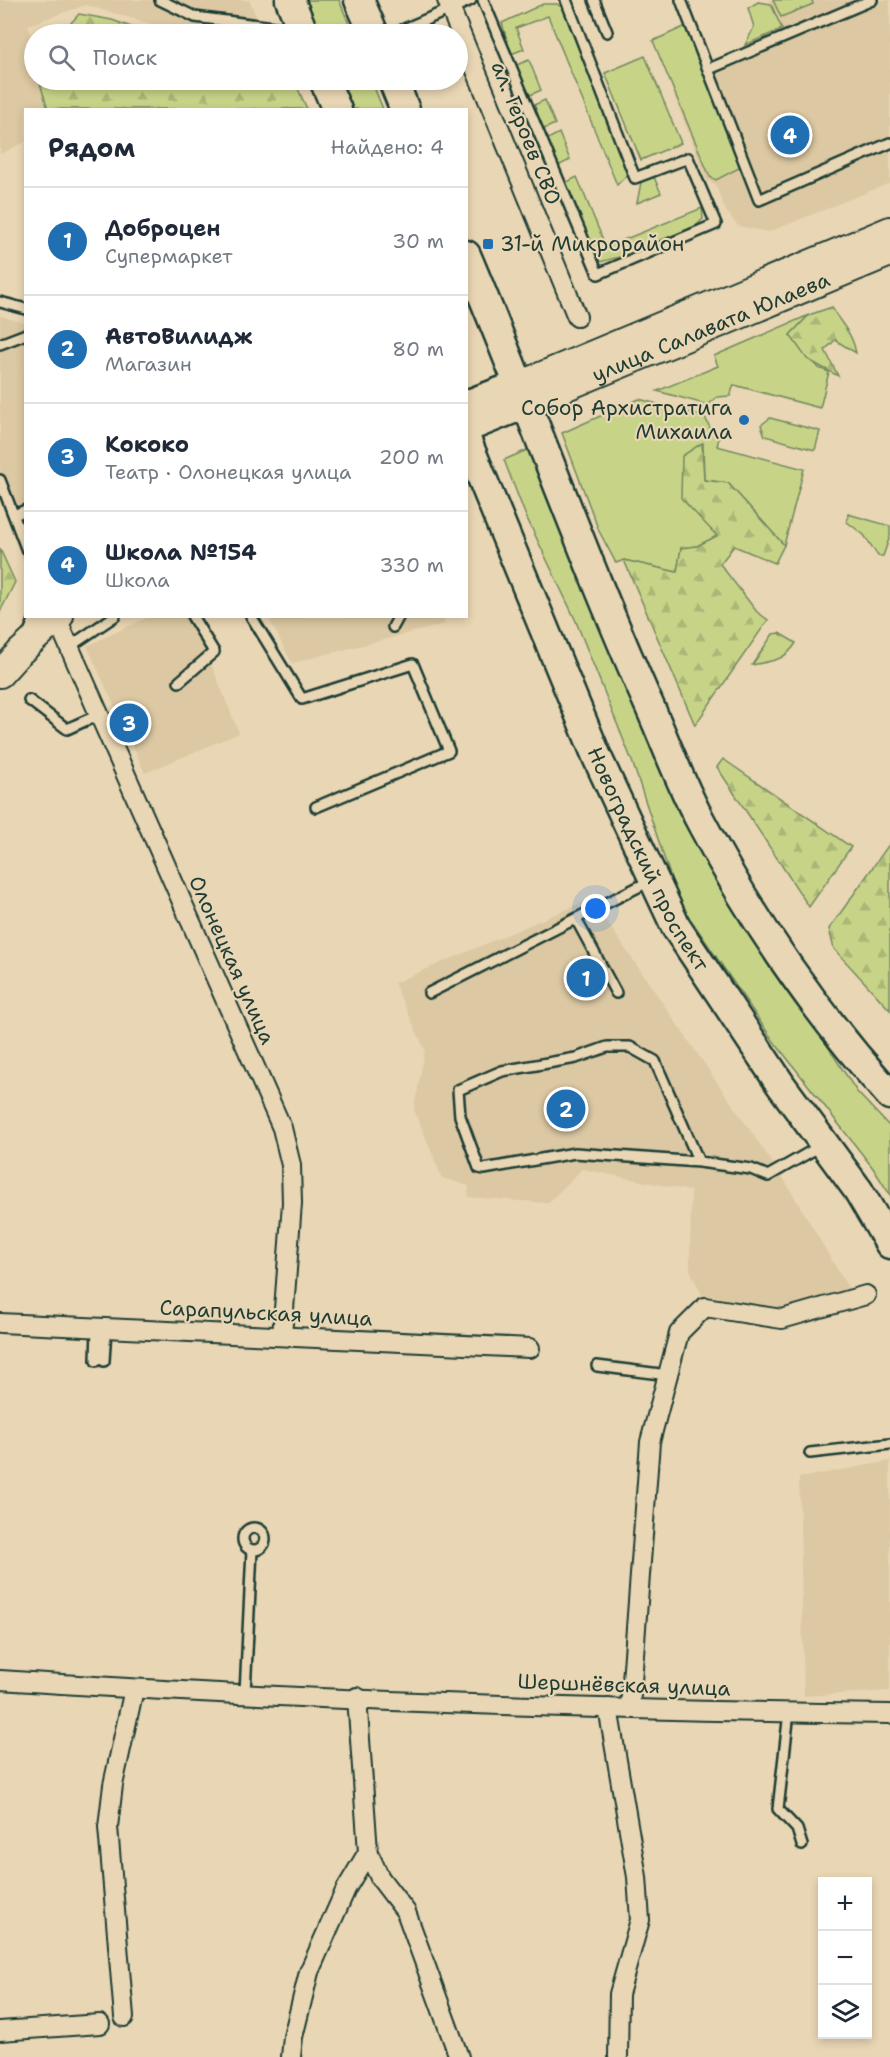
<!DOCTYPE html>
<html lang="ru">
<meta charset="utf-8">
<style>
body{margin:0;font-family:"Shantell Sans",sans-serif;background:#f2f2f3;color:#1f2937}
.controls{position:absolute;right:18px;bottom:18px;display:grid;overflow:hidden;border-radius:0px;box-shadow:0 3px 9px #0003}
.controls button{width:54px;height:54px;display:grid;place-items:center;padding:0;border:0;border-bottom:2px solid #e0e1e3;background:#fff;color:#1f2937;font:30px sans-serif}
.you{position:absolute;left:596px;top:909px;width:21px;height:21px;margin:-15px;border:4px solid #fff;border-radius:50%;background:#1a73e8;box-shadow:0 0 0 9px #1a73e833}
.badge{display:grid;place-items:center;width:39px;height:39px;border-radius:50%;background:#1f6fb2;color:#fff;font-size:20px;font-weight:700}
.pin{position:absolute;translate:-50% -50%;border:3px solid #fff;box-shadow:0 2px 6px #0006}
.list{margin:0;padding:0;list-style:none}
h2{display:flex;justify-content:space-between;align-items:center;height:78px;margin:0;padding:0 24px;font-size:26px}
h2 small{font-size:20px;font-weight:400;color:#747a83}
.list li{display:grid;grid-template-columns:39px 1fr auto;gap:18px;align-items:center;box-sizing:border-box;height:108px;padding:0 24px;border-top:2px solid #e0e1e3}
.list b{display:block;font-size:22px;white-space:nowrap}
.list p{margin:0;font-size:20px;white-space:nowrap;color:#747a83}
.list em{font-size:20px;font-style:normal;color:#747a83}
.icon{flex:none;width:33px;height:33px;fill:none;stroke:currentColor;stroke-width:2;stroke-linecap:round;stroke-linejoin:round}
.map{position:relative;flex:none;width:890px;height:2057px;overflow:hidden}
.search{position:absolute;background:#fff;box-shadow:0 3px 9px #0003;left:24px;top:24px;width:444px;height:66px;display:flex;align-items:center;gap:15px;box-sizing:border-box;padding:0 21px;border-radius:33px;color:#747a83;font-size:22px}
.panel{position:absolute;background:#fff;box-shadow:0 3px 9px #0003;left:24px;top:108px;width:444px;height:510px;border-radius:0px}
.map>svg:first-child{display:block}
.built{fill:#dcc8a2}
.green{fill:#c7d488;stroke:#73885e;stroke-width:1.5}
.forest{fill:url(#forest-firs);stroke:#73885e;stroke-width:1.5}
.lines{fill:none;stroke-linecap:round;stroke-linejoin:round}
.lane-casing{stroke:#1f3d34;stroke-width:14}
.street-casing{stroke:#1f3d34;stroke-width:22}
.secondary-casing{stroke:#1f3d34;stroke-width:30}
.primary-casing{stroke:#1f3d34;stroke-width:33}
.lane{stroke:#e9d6b4;stroke-width:9}
.street{stroke:#e9d6b4;stroke-width:18}
.secondary{stroke:#e9d6b4;stroke-width:26}
.primary{stroke:#e9d6b4;stroke-width:28}
.poi-dot{fill:#1f6fb2;stroke:#e9d6b4;stroke-width:2}
.labels{text-anchor:middle;stroke-width:4.5;stroke-linejoin:round;paint-order:stroke}
.street-label{font-size:21px;fill:#1f3d34;stroke:#e9d6b4}
.poi-label{font-size:21px;fill:#1f3d34;stroke:#e9d6b4;text-anchor:start}
</style>
<div class="map">
<svg width="890" height="2057" viewBox="0 0 890 2057">
<defs>
<pattern id="forest-firs" width="22" height="20" patternUnits="userSpaceOnUse" patternTransform="scale(1.5)"><rect width="22" height="20" fill="#c7d488"/><path d="M5 1l3.5 6h-7zM16 11l3.5 6h-7z" fill="#aab776"/></pattern>
</defs>
<rect width="100%" height="100%" fill="#e9d6b4"/>
<filter id="ink" filterUnits="userSpaceOnUse"><feTurbulence type="fractalNoise" baseFrequency=".0167" numOctaves="2"/><feDisplacementMap in="SourceGraphic" scale="12" xChannelSelector="R" yChannelSelector="G"/><feConvolveMatrix kernelMatrix="1 2 1 2 8 2 1 2 1" color-interpolation-filters="sRGB"/></filter>
<g filter="url(#ink)">
<g class="built">
<polygon points="0,0 249,0 264,34 158,26 86,5 28,25 34,49 34,80 43,80 52,109 26,110 25,142 0,154"/>
<polygon points="769,0 890,0 890,183 769,232 738,226 726,211 715,184 707,181 671,87 707,63 781,29"/>
<polygon points="0,316 25,323 25,567 0,502"/>
<polygon points="443,616 445,624 292,663 268,617"/>
<polygon points="148,617 192,617 239,733 145,773 87,646"/>
<polygon points="588,900 600,912 785,1181 850,1291 780,1313 705,1301 690,1270 691,1191 582,1169 548,1203 468,1197 469,1186 442,1178 414,1109 425,1050 394,983"/>
<polygon points="890,1461 890,1691 804,1696 799,1478"/>
</g>
<g class="green">
<polygon points="303,0 339,0 353,34 317,34"/>
<polygon points="773,0 812,0 813,4 781,17"/>
<polygon points="758,2 771,4 782,29 745,45 754,27 748,8"/>
<polygon points="543,4 557,4 565,9 627,166 626,176 617,185 548,16 516,28 524,49 511,54 502,23"/>
<polygon points="686,26 741,162 739,168 716,180 710,177 653,41"/>
<polygon points="645,56 681,143 641,160 605,73"/>
<polygon points="529,60 541,90 528,96 514,66"/>
<polygon points="336,80 371,80 383,109 348,109"/>
<polygon points="545,100 555,124 542,130 532,106"/>
<polygon points="559,133 570,160 558,166 546,140"/>
<polygon points="577,177 606,247 702,208 703,219 696,226 623,256 600,262 596,258 565,183"/>
<polygon points="654,177 661,193 637,203 641,182"/>
<polygon points="809,315 790,335 819,368 829,372 820,408 734,385 730,396 717,397 708,405 657,391 718,366 714,356"/>
<polygon points="639,399 705,417 710,428 720,434 717,446 804,469 784,545 728,483 704,480 703,443 683,456 717,536 697,546 681,548 677,572 624,560 616,563 599,531 562,433"/>
<polygon points="770,418 820,431 815,450 765,436 761,425"/>
<polygon points="534,447 631,700 670,779 791,989 857,1092 890,1127 890,1195 873,1168 772,1039 679,902 632,761 575,619 525,514 504,460"/>
<polygon points="848,514 890,526 890,536 883,556 878,556 864,535 847,522"/>
<path d="M779,633l17,10c-11,18 -25,18 -44,22l21,-31z"/>
</g>
<g class="forest">
<polygon points="79,14 112,20 150,34 61,34"/>
<polygon points="39,80 294,80 307,109 48,109"/>
<path d="M832,307c9,19 20,24 24,46l-21,-13 -10,10 13,26 -31,-17 -17,-24 19,-20z"/>
<polygon points="702,443 704,480 728,483 784,545 775,563 734,546 720,564 757,612 768,620 695,725 624,560 677,572 681,548 697,546 717,536 681,498 682,456"/>
<polygon points="0,549 15,582 0,612"/>
<polygon points="723,759 851,847 809,907 717,767"/>
<polygon points="890,843 890,1010 834,949 829,929"/>
</g>
<g class="lines">
<defs>
<g id="lane">
<polyline points="160,0 195,17 297,30"/>
<polyline points="483,0 598,274 716,224 688,158 635,178 566,0"/>
<polyline points="594,0 607,32"/>
<polyline points="681,0 759,200 890,143"/>
<polyline points="393,34 471,0"/>
<polyline points="709,69 872,0"/>
<polyline points="0,302 26,309"/>
<polyline points="0,344 26,334"/>
<polyline points="0,480 26,548"/>
<polyline points="14,515 26,510"/>
<polyline points="251,616 302,699 413,664 449,751 316,807"/>
<polyline points="393,627 399,616"/>
<polyline points="29,632 36,616"/>
<polyline points="69,647 115,616"/>
<polyline points="179,682 214,652 192,616"/>
<polyline points="29,700 67,729 98,715"/>
<polyline points="576,919 616,993"/>
<polyline points="429,993 652,880"/>
<polyline points="699,1162 655,1061 630,1047 607,1047 576,1058 502,1071 458,1090 460,1116 479,1168 484,1169 575,1153 699,1162 751,1169 768,1176 822,1145"/>
<polyline points="96,1361 97,1327"/>
<polyline points="104,1361 106,1328"/>
<polyline points="597,1366 668,1375"/>
<polyline points="810,1453 890,1444"/>
<circle cx="254" cy="1539" r="11"/>
<polyline points="245,1693 252,1550"/>
<polyline points="789,1712 778,1809 797,1829 802,1845"/>
</g>
<g id="street">
<polyline points="447,0 577,317"/>
<polyline points="57,619 282,1128 291,1165 292,1203 282,1336"/>
<polyline points="0,1323 530,1348"/>
<path d="M0,1680c296,20 593,30 890,34"/>
<polyline points="608,1708 637,1877 640,1920 619,1994 618,2057"/>
<polyline points="630,1708 650,1442 679,1333 705,1307 782,1319 866,1295"/>
<polyline points="368,1852 380,1878 406,1912 459,2057"/>
<polyline points="124,2017 108,1827 113,1785 134,1689"/>
<polyline points="0,2031 100,2024"/>
<polyline points="291,2057 293,2037 309,1972 346,1889 368,1852 357,1697"/>
</g>
<g id="secondary">
<polyline points="521,384 890,230"/>
<path id="s1" d="M528,403l362,-150"/>
<polyline points="0,674 19,653 60,616"/>
</g>
<g id="primary">
<polyline points="290,0 304,34"/>
<polyline points="359,0 374,34"/>
<polyline points="324,80 337,110"/>
<polyline points="393,80 405,110"/>
<path d="M466,255c63,149 117,302 183,450 17,38 32,80 52,117 51,98 115,191 189,273"/>
<polyline points="466,405 521,384"/>
<polyline points="466,428 528,403"/>
<path id="s2" d="M466,439l131,318 79,170 105,158 77,105 32,54"/>
</g>
</defs>
<use href="#lane" class="lane-casing"/>
<use href="#street" class="street-casing"/>
<use href="#secondary" class="secondary-casing"/>
<use href="#primary" class="primary-casing"/>
<use href="#lane" class="lane"/>
<use href="#street" class="street"/>
<use href="#secondary" class="secondary"/>
<use href="#primary" class="primary"/>
</g>
</g>
<g class="poi-dot">
<rect x="482" y="238" width="12" height="12" rx="3"/>
<circle cx="744" cy="420" r="6"/>
</g>
<g class="labels">
<g class="street-label">
<text transform="translate(526 133) rotate(68)" y="7">ал. Героев СВО</text>
<text dy="7" stroke="none"><textPath href="#s1" startOffset="198">улица Салавата Юлаева</textPath></text>
<text dy="7" stroke="none"><textPath href="#s2" startOffset="458">Новоградский проспект</textPath></text>
<text transform="translate(232 960) rotate(66)" y="7">Олонецкая улица</text>
<text transform="translate(266 1313) rotate(3)" y="7">Сарапульская улица</text>
<text transform="translate(624 1685) rotate(2)" y="7">Шершнёвская улица</text>
</g>
<g class="poi-label">
<text x="500" y="251">31-й Микрорайон</text>
<text x="732" y="415" text-anchor="end">Собор Архистратига<tspan x="732" dy="24">Михаила</tspan></text>
</g>
</g>
</svg>
<div class="controls">
<button>+</button>
<button>−</button>
<button><svg class="icon" aria-label="layers" viewBox="0 0 24 24"><path d="M12 4l9 5-9 5-9-5zM3 14l9 5 9-5"/></svg></button>
</div>
<div class="you"></div>
<div class="pin badge" style="left:586px;top:978px">1</div>
<div class="pin badge" style="left:566px;top:1109px">2</div>
<div class="pin badge" style="left:129px;top:723px">3</div>
<div class="pin badge" style="left:790px;top:135px">4</div>
<div class="search"><svg class="icon" aria-label="search" viewBox="0 0 24 24"><circle cx="10" cy="10" r="6"/><path d="M15 15l6 6"/></svg>Поиск</div>
<section class="panel">
<h2>Рядом<small>Найдено: 4</small></h2>
<ul class="list">
<li><span class="badge">1</span><div><b>Доброцен</b><p>Супермаркет</p></div><em>30 m</em></li>
<li><span class="badge">2</span><div><b>АвтоВилидж</b><p>Магазин</p></div><em>80 m</em></li>
<li><span class="badge">3</span><div><b>Кококо</b><p>Театр · Олонецкая улица</p></div><em>200 m</em></li>
<li><span class="badge">4</span><div><b>Школа №154</b><p>Школа</p></div><em>330 m</em></li>
</ul>
</section>
</div>
